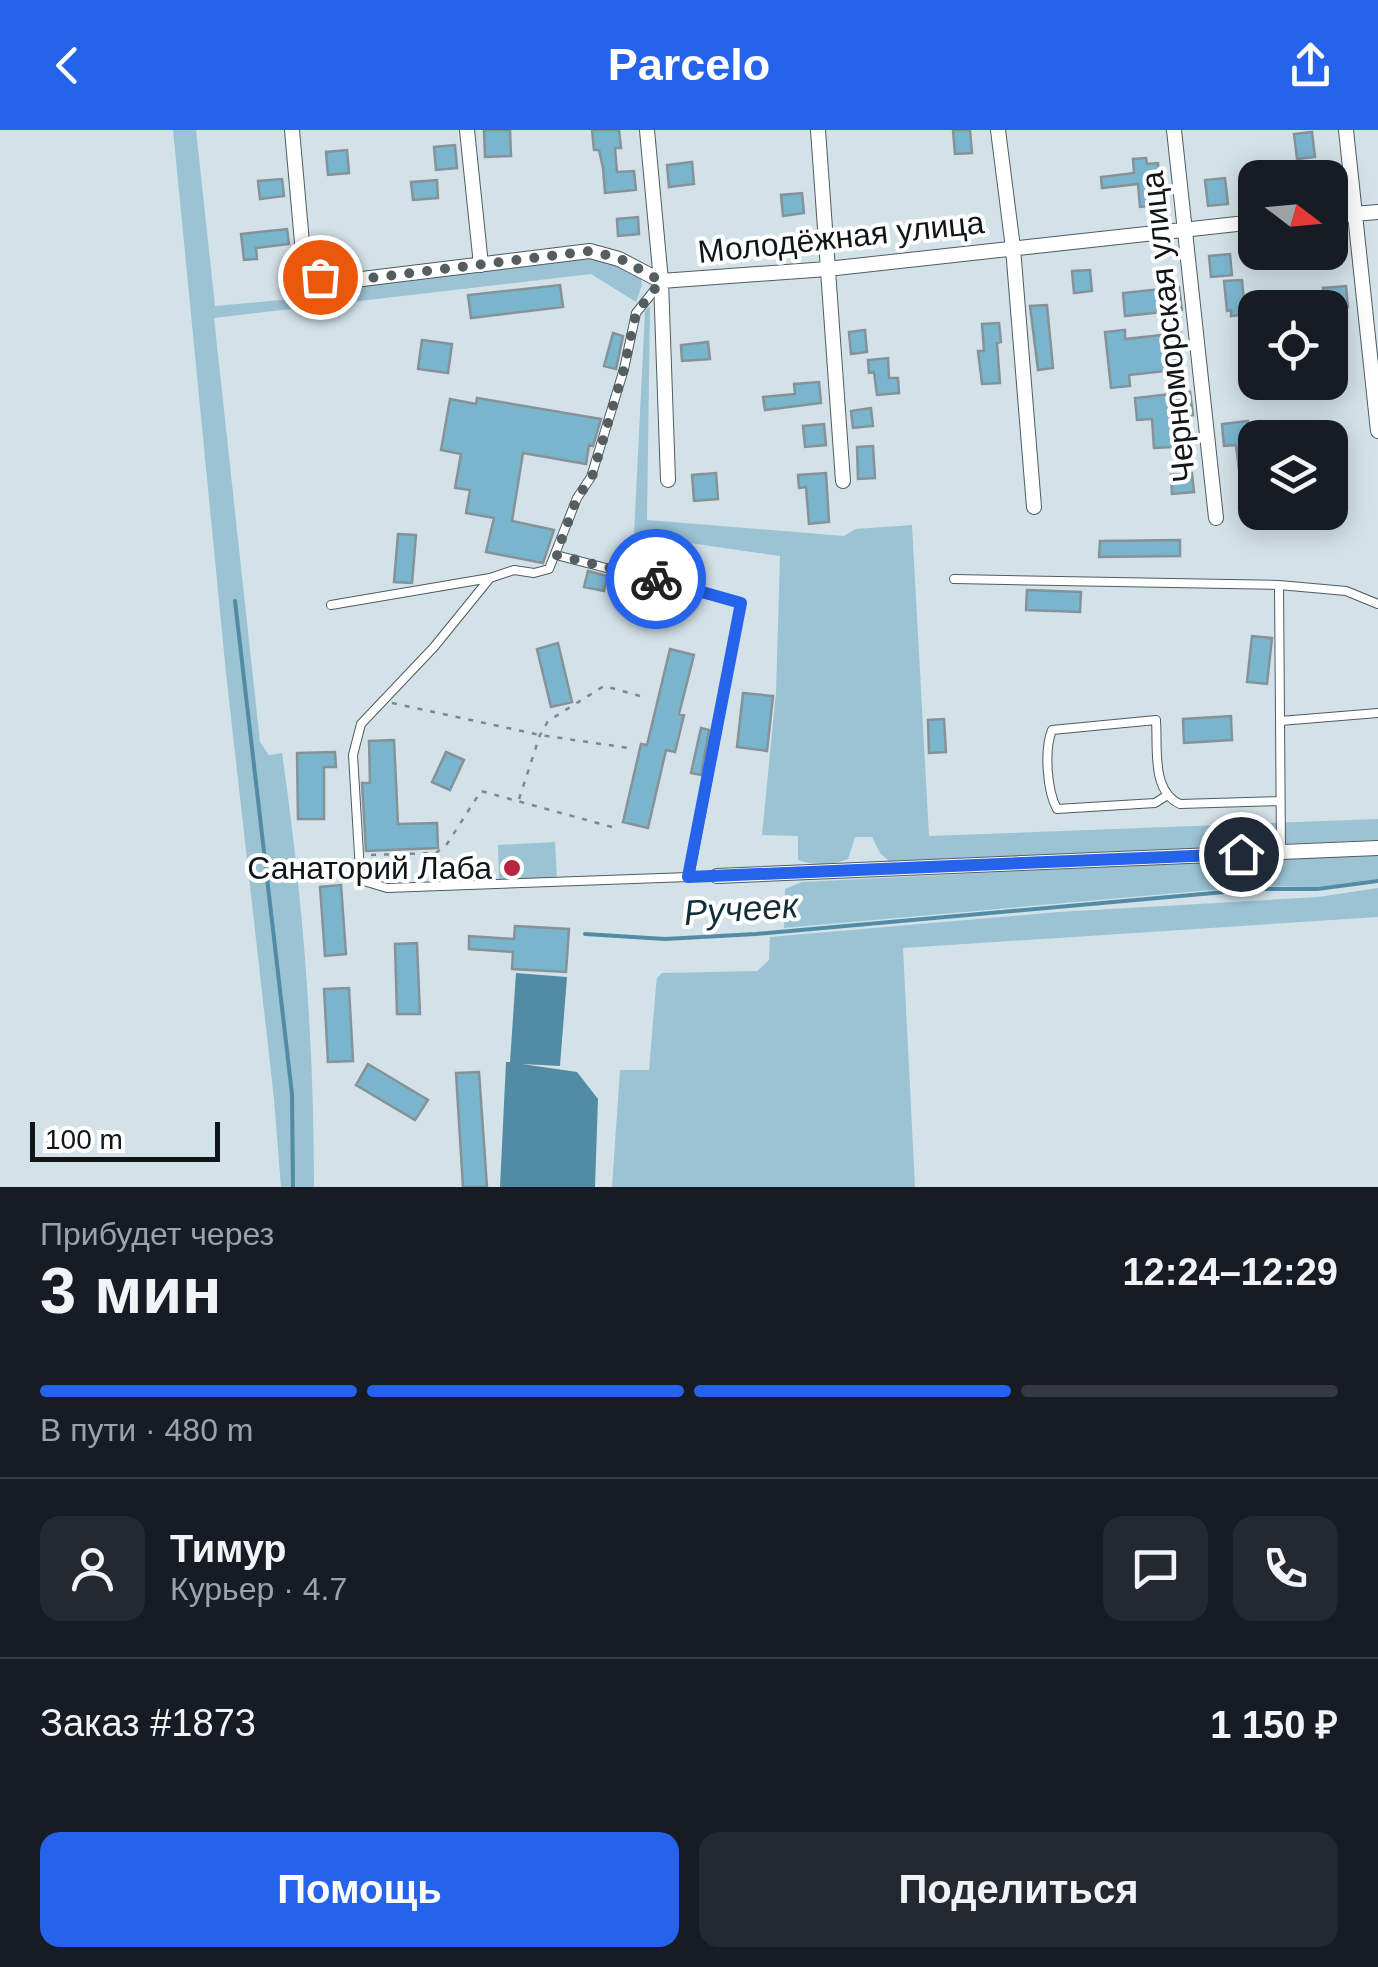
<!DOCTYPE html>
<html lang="ru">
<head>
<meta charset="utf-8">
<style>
	:root { --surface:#171b24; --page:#242831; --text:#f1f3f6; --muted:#9ea1a6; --line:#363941; --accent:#2563eb }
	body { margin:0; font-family:Arial,sans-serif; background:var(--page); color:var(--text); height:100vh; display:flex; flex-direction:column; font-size:38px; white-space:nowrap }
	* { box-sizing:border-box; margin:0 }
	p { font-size:32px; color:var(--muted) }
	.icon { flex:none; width:55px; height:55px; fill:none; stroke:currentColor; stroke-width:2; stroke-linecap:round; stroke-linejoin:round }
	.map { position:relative; height:1057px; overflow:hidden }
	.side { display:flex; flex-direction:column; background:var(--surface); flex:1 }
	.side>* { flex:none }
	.needle { width:65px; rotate:106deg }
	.buttons { position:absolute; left:1238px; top:30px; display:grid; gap:20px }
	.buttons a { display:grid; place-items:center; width:110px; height:110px; border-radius:20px; background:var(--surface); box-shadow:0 5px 25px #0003; font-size:50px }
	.scale { position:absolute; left:30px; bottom:25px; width:190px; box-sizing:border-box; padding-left:10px; border:5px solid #101517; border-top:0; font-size:28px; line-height:35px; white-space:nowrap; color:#101517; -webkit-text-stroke:8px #fff; paint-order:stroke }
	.pin { position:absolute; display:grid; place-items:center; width:85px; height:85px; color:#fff; margin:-42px; border:5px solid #fff; border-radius:50%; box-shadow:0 2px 10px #0007 }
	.courier { position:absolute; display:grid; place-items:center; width:100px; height:100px; margin:-50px; border:8px solid #2563eb; border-radius:50%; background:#fff; color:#222; box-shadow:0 2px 12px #0007 }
	.summary em { font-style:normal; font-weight:700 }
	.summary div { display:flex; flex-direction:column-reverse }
	.summary { display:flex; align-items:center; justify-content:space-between; height:170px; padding:0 40px }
	h1 { font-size:65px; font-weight:700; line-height:75px }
	.bar { display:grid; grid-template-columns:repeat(4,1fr); gap:15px 10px; align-content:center; height:120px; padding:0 40px }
	.bar i { height:12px; border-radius:8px; background:var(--line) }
	.bar .selected { background:var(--accent) }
	.bar p { grid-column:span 4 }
	.line { display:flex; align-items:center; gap:25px; padding:0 40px; border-top:2px solid var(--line) }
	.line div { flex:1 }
	.round { display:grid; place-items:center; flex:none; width:105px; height:105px; border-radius:20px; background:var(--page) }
	.primary-button { display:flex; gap:20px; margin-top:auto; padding:20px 40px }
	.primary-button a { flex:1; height:115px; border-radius:20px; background:var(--accent); color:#fff; font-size:40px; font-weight:700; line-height:115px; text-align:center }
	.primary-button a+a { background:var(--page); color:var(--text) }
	header { display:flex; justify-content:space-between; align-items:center; height:130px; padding:0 40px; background:var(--accent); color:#fff; font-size:45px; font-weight:700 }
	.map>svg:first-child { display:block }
	.green { fill:#9cc3d4 }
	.water { fill:#528ca4 }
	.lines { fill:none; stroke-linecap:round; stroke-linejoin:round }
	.stream { stroke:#528ca4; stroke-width:4 }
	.building { fill:#7ab5ce; stroke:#859399; stroke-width:2.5 }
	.lane-casing { stroke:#4f5c61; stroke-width:10 }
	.street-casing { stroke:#4f5c61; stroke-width:16 }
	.path { stroke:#7d888c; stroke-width:2.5; stroke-dasharray:5 8; stroke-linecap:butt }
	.lane { stroke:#fff; stroke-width:8 }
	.street { stroke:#fff; stroke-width:14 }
	.done { stroke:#545d60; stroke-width:10; stroke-dasharray:0 18 }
	.route { stroke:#2563eb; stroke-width:12 }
	.poi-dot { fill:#b82642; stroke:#fff; stroke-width:4 }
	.labels { text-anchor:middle; stroke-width:8; stroke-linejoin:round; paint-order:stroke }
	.street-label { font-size:32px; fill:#101517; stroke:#fff }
	.poi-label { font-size:32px; fill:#101517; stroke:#fff; text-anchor:end }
	.water-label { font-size:35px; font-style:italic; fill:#102d38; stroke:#fff }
</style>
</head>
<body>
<header><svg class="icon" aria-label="back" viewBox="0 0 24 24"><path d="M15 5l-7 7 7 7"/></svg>Parcelo<svg class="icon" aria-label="share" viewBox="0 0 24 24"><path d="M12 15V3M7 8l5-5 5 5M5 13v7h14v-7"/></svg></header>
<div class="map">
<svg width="1378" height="1057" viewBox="0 0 1378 1057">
	<rect width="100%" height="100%" fill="#d3e2e8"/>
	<path class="green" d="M173,0H196L215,176L303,168L301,136C316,152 327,156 348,156L590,127L640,143L642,155L636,172L591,144L214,188L260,612L269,625L282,623C303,769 314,910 314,1057H281L274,969L226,543Z
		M650,176L647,390L844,406L856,399L912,395L929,706L1378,689V710L889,731L880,723L872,707H855L848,729C833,735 813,736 798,730V706L762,705L776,562L780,426L634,405L645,181Z
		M555,712L557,749L499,751L498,715Z
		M1378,723V749L1316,757L1256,756L784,798L785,759L802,752Z
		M1378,758V787L903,818L915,1057H612L620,940H649L656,856L657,848L662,843L757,841L769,830L770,807L1058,782L1318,767Z"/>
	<path class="water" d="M516,843L567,847L560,936L522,934L577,942L598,969L595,1057H500L506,932H510Z"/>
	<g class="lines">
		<path class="stream" d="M235,471L292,964L293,1057
			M585,804L665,809L756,804L1258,759H1317L1378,751"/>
	</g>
	<path class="building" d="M484,0H510L511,26L485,27Z
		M592,0H619L621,18H615L617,42L634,41L636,60L605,63L603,38L599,20H594Z
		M953,0H970L972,23L955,24Z
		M1312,2L1315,27L1297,29L1294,4Z
		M455,15L457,38L436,40L434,17Z
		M347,20L349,43L328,45L326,22Z
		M1146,28L1147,34L1158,33L1160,75L1140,77L1138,54L1102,58L1101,47L1134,43L1133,29Z
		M692,32L694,54L669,57L667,35Z
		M1225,48L1228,74L1208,76L1205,50Z
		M282,49L284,66L260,69L258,51Z
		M437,50L438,68L413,70L411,52Z
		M802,63L804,83L783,86L781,65Z
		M638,87L639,104L618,106L617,89Z
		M287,99L289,114L256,118L257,129L244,130L241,104Z
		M1341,100L1344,126L1337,127L1338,135L1322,137L1320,122H1330V102Z
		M1230,124L1232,145L1211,147L1209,126Z
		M1090,140L1092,161L1074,163L1072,141Z
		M1242,150L1244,172L1249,171L1250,184L1231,186V180L1227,181L1224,151Z
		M560,155L563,177L471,188L468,165Z
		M1346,156L1348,177L1325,178L1323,158Z
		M1179,157L1182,180L1125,186L1123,163Z
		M1047,175L1053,238L1038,240L1030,176Z
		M999,193L1001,212L997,213L1000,253L982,254L978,221H984L982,194Z
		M865,200L867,222L851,224L849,202Z
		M1125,200V209L1181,203L1184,239L1129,245L1130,256L1111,258L1105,202Z
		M613,203L623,206L616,239L604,236Z
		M422,210L452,214L448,243L418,239Z
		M708,212L710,229L682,231L681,215Z
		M888,228L889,248H898L899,263L877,265L874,242L869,243L868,230Z
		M819,252L821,273L765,280L763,267L795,264L794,254Z
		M1190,262L1193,285L1171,287L1173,317L1154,318L1152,289L1137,290L1135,268Z
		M477,268L601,289L593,316L589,315L586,334L523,323L512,391L554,400L543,433L486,422L494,388L466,383L470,360L455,358L461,324L441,320L450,269L476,274Z
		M871,278L873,296L853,298L851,281Z
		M1248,291L1251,326L1255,325V347L1240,348L1236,315L1224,316L1222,294Z
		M824,294L826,315L805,317L803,296Z
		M873,316L875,348L858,349L857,317Z
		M716,343L718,369L694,371L692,345Z
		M826,343L829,392L809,394L806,357L799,358L798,345Z
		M1192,343L1194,362L1172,364L1171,345Z
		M398,404L416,405L412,453L394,452Z
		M1180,410V426L1099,427L1100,411Z
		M588,441L607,446L604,461L584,457Z
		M1027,460L1081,462L1080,482L1026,480Z
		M1252,506L1272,508L1267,554L1247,552Z
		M558,513L572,572L551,577L537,519Z
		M670,519L694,525L679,584L684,585L675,622L666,620L648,698L623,692L641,614L647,615Z
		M743,563L773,566L767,621L737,617Z
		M1231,586L1232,610L1184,613L1183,589Z
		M944,589L946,622L929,623L928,590Z
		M701,598L709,600L701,645L691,643Z
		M394,610L398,694L437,693L438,718L366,721L362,653H370L369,611Z
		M335,622L336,637H324V689H298L297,623Z
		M446,622L464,630L450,660L432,652Z
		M341,755L346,824L325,826L320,757Z
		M515,796L569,799L566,842L512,839L513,822L469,819V806L514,809Z
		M417,813L420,884H397L395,814Z
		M349,858L353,931L328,932L324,859Z
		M368,934L428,970L415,990L356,955Z
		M479,942L487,1057H463L456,943Z"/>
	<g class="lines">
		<g class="lane-casing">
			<path id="lane" d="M661,152L636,183L624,239L591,347L577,368L549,439L534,443L514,440L490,448L434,517L361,594L353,625L360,741L367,752L387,758L717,746
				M556,425L741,473L689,747
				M954,449L1279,455L1346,461L1378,474
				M1279,455L1281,721
				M331,475L490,448
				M1280,591L1378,583
				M1166,666L1155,673L1057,679C1047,661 1044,620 1052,600L1156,590C1158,618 1151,661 1180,674L1280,671"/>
		</g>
		<g class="street-casing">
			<path id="street" d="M292,0L303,124L321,147L346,151L590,121L619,129L661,151L827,139L1255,92
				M467,0L481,135
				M647,0L661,151L668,350
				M818,0L843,351
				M998,0L1013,118L1034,377
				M1174,0L1216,388
				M1346,0L1378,301
				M1330,86L1378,82
				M717,746L1378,718"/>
		</g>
		<path class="path" d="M392,573L540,605L629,618
			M519,669L540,605L548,591L604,556L640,566
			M371,725L436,723L447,714L481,661L612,697"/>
		<use href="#lane" class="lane"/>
		<use href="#street" class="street"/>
	</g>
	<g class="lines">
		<path class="done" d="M320,147L346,151L590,121L619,128L661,151L636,183L624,239L592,347L577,368L556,425L656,449"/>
		<path class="route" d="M656,449L741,473L688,747L1241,724"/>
	</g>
	<circle class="poi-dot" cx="512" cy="738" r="10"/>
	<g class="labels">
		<g class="street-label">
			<text transform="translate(841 107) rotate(-6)" y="11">Молодёжная улица</text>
			<text transform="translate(1168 197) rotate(-96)" y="11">Черноморская улица</text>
		</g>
		<g class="poi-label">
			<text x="492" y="749">Санаторий Лаба</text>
		</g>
		<g class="water-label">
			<text transform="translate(741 779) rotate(-4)" y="12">Ручеек</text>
		</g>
	</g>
</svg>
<div class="buttons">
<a><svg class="needle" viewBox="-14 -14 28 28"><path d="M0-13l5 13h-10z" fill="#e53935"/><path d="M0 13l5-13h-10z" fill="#9ea1a6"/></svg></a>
<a><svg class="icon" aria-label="locate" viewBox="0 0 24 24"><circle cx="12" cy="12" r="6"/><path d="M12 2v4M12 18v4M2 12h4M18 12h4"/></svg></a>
<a><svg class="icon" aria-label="layers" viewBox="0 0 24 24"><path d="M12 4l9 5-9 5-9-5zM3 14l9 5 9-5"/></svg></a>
</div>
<div class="scale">100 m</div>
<div class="pin" style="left:320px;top:147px;background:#ea580c"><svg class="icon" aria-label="bag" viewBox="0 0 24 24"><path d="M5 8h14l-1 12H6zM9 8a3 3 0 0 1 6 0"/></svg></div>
<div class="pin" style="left:1241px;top:724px;background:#1f2937"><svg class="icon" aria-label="home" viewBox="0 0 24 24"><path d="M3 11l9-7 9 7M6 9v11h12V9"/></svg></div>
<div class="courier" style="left:656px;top:449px"><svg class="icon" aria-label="bike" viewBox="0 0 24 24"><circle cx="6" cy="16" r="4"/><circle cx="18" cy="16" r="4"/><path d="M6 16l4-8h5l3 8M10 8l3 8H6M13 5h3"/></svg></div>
</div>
<section class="side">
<div class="summary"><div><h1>3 мин</h1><p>Прибудет через</p></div><em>12:24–12:29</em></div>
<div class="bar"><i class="selected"></i><i class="selected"></i><i class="selected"></i><i></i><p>В пути · 480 m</p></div>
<div class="line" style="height:180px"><a class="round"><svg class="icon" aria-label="person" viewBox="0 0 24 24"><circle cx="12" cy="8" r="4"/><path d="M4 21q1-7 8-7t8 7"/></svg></a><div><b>Тимур</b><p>Курьер · 4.7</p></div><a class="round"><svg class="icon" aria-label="chat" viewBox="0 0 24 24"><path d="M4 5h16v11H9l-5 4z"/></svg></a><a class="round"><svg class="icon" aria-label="phone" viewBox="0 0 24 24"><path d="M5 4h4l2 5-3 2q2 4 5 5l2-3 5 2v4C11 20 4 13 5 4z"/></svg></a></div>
<div class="line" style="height:130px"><div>Заказ #1873</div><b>1 150 ₽</b></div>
<div class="primary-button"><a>Помощь</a><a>Поделиться</a></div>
</section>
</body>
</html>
